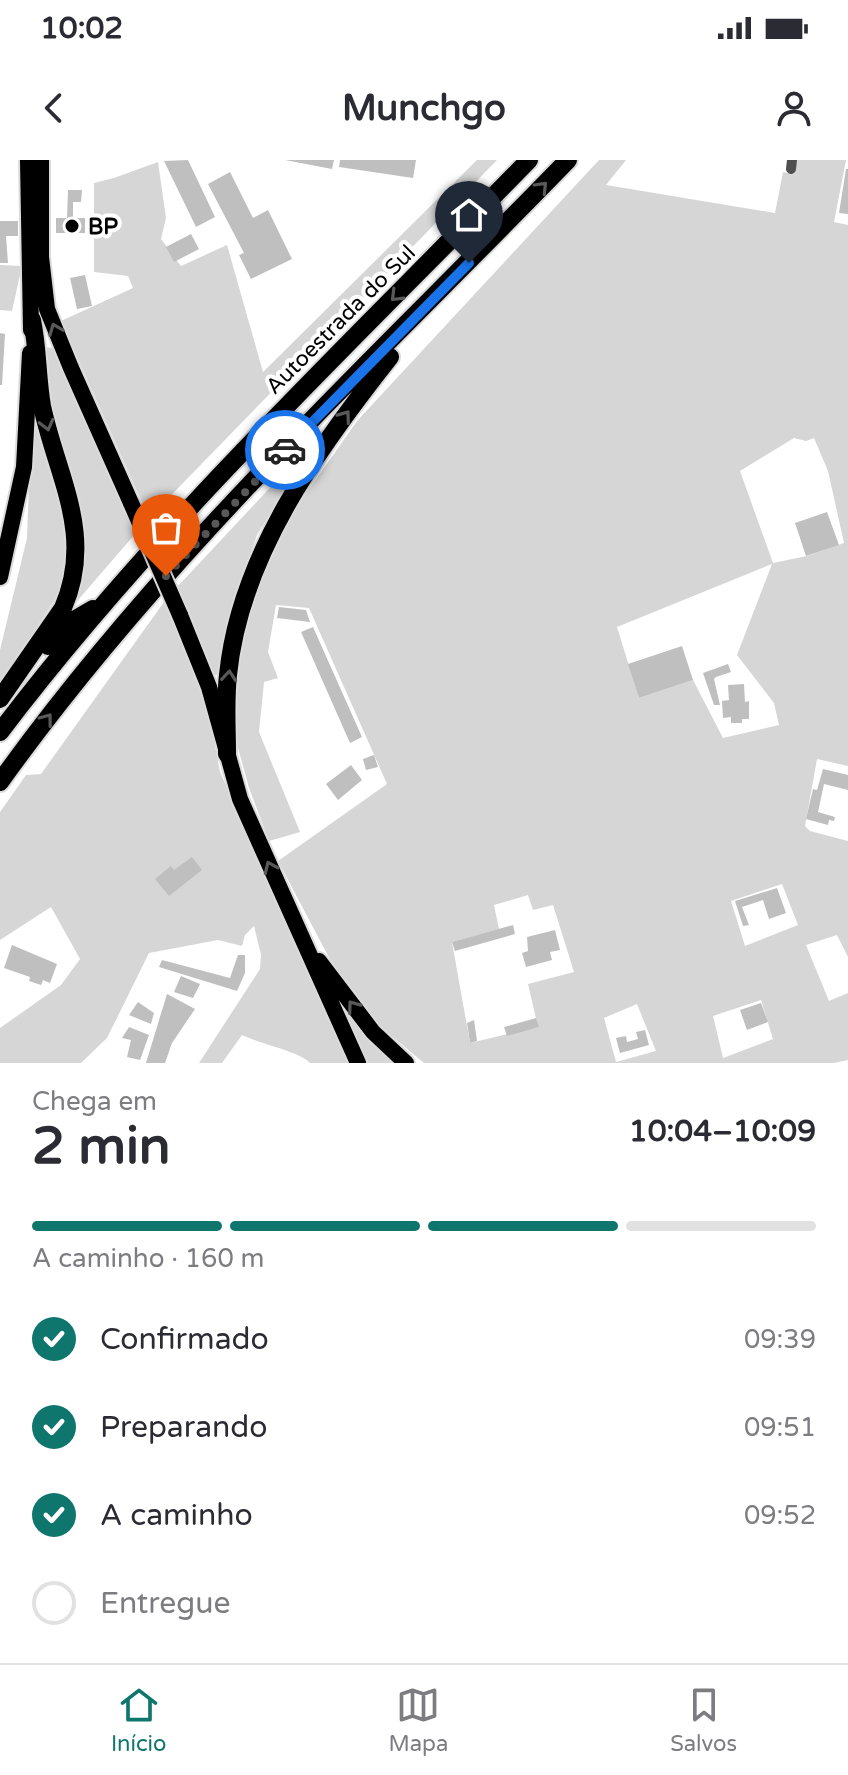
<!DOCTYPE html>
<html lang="pt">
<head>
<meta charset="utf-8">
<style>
	:root { --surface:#fff; --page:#f2f2f3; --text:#2b2b33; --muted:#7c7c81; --line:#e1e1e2; --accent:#0f766e }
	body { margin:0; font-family:"Varela Round",sans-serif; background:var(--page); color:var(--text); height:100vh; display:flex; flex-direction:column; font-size:30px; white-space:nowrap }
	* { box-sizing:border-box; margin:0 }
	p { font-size:26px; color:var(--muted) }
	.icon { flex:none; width:44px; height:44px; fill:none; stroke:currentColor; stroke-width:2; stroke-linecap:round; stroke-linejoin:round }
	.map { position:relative; height:903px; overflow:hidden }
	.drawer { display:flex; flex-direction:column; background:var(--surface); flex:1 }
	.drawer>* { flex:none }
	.pin { position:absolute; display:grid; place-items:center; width:68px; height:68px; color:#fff; margin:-82px -34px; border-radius:50% 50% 50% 0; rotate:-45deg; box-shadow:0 0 8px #0007 }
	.pin .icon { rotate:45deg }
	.courier { position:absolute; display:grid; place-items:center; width:80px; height:80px; margin:-40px; border:6px solid #1a73e8; border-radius:50%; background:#fff; color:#222; box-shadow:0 2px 10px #0007 }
	.headline em { font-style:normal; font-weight:800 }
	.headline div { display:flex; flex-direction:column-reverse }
	.headline { display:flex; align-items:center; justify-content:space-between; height:136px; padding:0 32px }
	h1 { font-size:52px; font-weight:800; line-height:60px }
	.bar { display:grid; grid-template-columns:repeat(4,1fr); gap:12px 8px; align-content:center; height:96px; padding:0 32px }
	.bar i { height:10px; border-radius:6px; background:var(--line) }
	.bar .selected { background:var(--accent) }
	.bar p { grid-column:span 4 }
	ol { padding:0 32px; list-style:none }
	li { display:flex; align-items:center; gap:24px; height:88px }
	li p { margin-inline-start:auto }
	li .icon { padding:8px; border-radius:50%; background:var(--accent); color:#fff; stroke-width:4 }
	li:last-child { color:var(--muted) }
	li i { width:44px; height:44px; border:4px solid var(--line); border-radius:50% }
	.status { display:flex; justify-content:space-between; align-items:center; height:56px; padding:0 40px; background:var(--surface); direction:ltr }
	.status svg { height:22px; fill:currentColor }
	header { display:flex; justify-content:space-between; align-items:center; height:104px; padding:0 32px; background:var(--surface); font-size:36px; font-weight:800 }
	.tab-bar { display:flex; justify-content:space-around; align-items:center; height:112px; border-top:2px solid var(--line); background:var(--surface); font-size:22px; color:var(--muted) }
	.tab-bar a { display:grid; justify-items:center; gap:4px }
	.tab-bar .selected { color:var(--accent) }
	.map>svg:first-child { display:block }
	.green { fill:#d6d6d6; fill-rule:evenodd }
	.building { fill:#bfbfbf }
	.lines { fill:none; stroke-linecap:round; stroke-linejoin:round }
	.primary-casing { stroke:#dbdbdb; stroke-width:20 }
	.motorway-casing { stroke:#dbdbdb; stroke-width:22 }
	.minor { stroke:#4f4f4f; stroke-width:10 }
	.primary { stroke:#000; stroke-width:16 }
	.motorway { stroke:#000; stroke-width:18 }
	.primary-bridge-casing { stroke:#dbdbdb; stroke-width:20; stroke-linecap:butt }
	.primary-bridge { stroke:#000; stroke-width:16 }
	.oneway { stroke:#595959 }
	.done { stroke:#595959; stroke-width:8; stroke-dasharray:0 14.4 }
	.route { stroke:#1a73e8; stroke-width:10 }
	.poi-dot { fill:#000; stroke:#fff; stroke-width:3 }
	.labels { text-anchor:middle; stroke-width:8; stroke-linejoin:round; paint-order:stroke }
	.poi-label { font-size:22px; font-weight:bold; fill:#000; stroke:#fff; text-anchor:start }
	.street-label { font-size:22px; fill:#000; stroke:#fff }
</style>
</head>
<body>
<div class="status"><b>10:02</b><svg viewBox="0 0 49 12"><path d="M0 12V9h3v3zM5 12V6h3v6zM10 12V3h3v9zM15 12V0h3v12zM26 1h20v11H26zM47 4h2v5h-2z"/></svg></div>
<header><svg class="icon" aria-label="back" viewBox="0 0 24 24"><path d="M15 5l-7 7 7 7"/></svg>Munchgo<svg class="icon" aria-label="person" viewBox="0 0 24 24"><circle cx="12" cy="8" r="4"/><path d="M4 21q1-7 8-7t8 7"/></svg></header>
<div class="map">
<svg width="848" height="903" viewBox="0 0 848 903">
	<rect width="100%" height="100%" fill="#fff"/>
	<path class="green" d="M477,0H497L149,358L61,161L133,128L128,116L94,112V23L114,18L158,2L166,58L161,79L181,106L227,85L263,212Z
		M599,0H626L606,25L775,53L783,12L794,14L797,0H846L834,62L848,65V606L817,599L805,666L810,671L848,681V797L837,775L806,785L829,841L848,833V900L834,903H424L377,864L334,807L278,701L387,624L309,448L276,445L268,492L278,518L264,522L259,572L300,672L269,681L249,628L235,577L236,508L258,423L295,349L357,261ZM794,278L806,281L814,278L828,311L844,383L807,396L773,403L740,311ZM772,404L737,495L774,543L779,565L723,578L693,520L639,538L617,467ZM782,724L798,765L745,786L731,741ZM528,735L533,750L553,745L574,812L528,824L538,867L470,883L452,782L499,769L494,745ZM761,840L773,879L723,898L713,856ZM637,844L656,891L616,902L604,858Z
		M0,105L22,106L12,151L0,150Z
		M42,187L55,188L135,374L72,447L82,409L45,241Z
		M32,242L69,369L66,409L56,438L0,523V490L27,378Z
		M295,301L299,307L257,375L232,449L218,514L213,516L178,426Z
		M164,442L206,538L220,612L348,903H310C299,891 260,884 242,875L222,903H199L260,809L261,795L254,766L245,775L242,786L218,780L149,793L107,878L81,903H0V868L61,825L80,799L51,747L0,780V652L26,615L41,614Z
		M344,846L369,880L396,903H367L343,851Z"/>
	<path class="building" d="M188,0L215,57L196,67L164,1Z
		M285,0H334L332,9Z
		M340,0H416L413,18L339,7Z
		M846,9H848V54L839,53Z
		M230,12L253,58L268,50L292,99L251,119L239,95L244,93L208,24Z
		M68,30H82L81,42H73V58H85V73H56V58H67Z
		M0,61H18V76H6L8,103H0Z
		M191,74L199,89L174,102L166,87Z
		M85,115L92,146L77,149L70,118Z
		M0,173L5,174L2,225H0Z
		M827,352L839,385L806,396L795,363Z
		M279,447L306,450L310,462L277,458Z
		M313,467L362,577L350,583L301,472Z
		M682,486L693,520L639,538L628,504Z
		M728,504L731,512L716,517L714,519L720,545H714L703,513Z
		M744,524L745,542L749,541V559H742V563H731V557L723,558L722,541L729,540L728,525Z
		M374,595L378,607L366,610L363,599Z
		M351,605L362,620L338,640L326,624Z
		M823,609L848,615V630L824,624L818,652L835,657L834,661L829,660L828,665L806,659L813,629L817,630Z
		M192,697L202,710L169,736L155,719L171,706L174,710Z
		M777,728L786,753L769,759L763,740L742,747L749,765L743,766L735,741Z
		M513,765L515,774L455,791L452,782Z
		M555,770L560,790L550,792L552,800L526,807L522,793L528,791L527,777Z
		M12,785L57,804L50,823L43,820L41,825L29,821L30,817L4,808Z
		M238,795H245V813L237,831L159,807L162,800L230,818Z
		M181,816L200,824L193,838L174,832Z
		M167,834L195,849L172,883L165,903H146Z
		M138,842L154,853L151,864L129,855Z
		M761,843L768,862L747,870L740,850Z
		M536,858L539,867L507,876L504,867Z
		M474,860L477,881L470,883L467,863Z
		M129,867L149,875L140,900L127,897L131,880L122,878Z
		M645,870L649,885L620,893L616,878L626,876L627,882L638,879L636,872Z"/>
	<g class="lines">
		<g class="primary-casing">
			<path id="primary" d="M28,0L31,170
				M41,0V97L47,149L71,208L131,343
				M0,417L24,307L30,193
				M180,455L209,527L240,639L358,903
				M319,801L373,872L406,903"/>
		</g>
		<g class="motorway-casing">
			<path id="motorway" d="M48,486L74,460L93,449
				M0,539L63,448C95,374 57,317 42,246C37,217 38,189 32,160
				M0,572C157,365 348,186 529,0
				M227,594C227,568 225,541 228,515C240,395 318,288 390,197
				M0,622C164,393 373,201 568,0"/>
		</g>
		<path class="minor" d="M791,9L792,0"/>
		<use href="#primary" class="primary"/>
		<use href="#motorway" class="motorway"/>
		<g class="primary-bridge-casing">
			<path id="primary-bridge" d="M131,343L180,455"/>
		</g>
		<use href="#primary-bridge" class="primary-bridge"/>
	</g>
	<defs><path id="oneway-chevron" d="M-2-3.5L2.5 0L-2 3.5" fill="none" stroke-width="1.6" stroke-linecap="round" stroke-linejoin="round" transform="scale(2)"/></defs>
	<g class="oneway">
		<use href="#oneway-chevron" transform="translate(542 27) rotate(-46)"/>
		<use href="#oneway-chevron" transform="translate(396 136) rotate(135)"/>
		<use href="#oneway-chevron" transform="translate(55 169) rotate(-111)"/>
		<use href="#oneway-chevron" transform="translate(345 256) rotate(-54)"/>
		<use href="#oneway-chevron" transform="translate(47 265) rotate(76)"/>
		<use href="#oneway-chevron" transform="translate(229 516) rotate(-85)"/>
		<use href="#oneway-chevron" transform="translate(47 559) rotate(-53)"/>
		<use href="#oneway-chevron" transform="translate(270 707) rotate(-114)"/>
		<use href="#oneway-chevron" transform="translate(353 846) rotate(-126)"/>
	</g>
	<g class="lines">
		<path class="done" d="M166,416L285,290"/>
		<path class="route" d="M285,290L469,103"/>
	</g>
	<circle class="poi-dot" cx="72" cy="66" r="8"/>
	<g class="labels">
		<g class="poi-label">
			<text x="88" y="74">BP</text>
		</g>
		<g class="street-label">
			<text transform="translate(340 159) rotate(-45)" y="8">Autoestrada do Sul</text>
		</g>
	</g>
</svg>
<div class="pin" style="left:166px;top:416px;background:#ea580c"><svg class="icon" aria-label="bag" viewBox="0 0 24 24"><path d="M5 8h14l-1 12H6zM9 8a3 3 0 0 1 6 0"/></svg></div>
<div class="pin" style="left:469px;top:103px;background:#1f2937"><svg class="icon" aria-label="home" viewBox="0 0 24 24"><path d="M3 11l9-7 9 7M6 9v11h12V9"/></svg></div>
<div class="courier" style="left:285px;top:290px"><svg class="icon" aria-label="car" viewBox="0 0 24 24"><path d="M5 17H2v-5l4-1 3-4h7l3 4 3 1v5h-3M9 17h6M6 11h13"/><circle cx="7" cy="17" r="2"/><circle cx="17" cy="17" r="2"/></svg></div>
</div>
<section class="drawer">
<div class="headline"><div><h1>2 min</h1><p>Chega em</p></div><em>10:04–10:09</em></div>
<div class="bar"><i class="selected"></i><i class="selected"></i><i class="selected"></i><i></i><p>A caminho · 160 m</p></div>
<ol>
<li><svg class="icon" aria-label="check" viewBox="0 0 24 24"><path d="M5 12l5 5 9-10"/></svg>Confirmado<p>09:39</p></li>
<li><svg class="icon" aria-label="check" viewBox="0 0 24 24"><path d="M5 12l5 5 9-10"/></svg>Preparando<p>09:51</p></li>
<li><svg class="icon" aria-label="check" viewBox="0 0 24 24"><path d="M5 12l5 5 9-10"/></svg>A caminho<p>09:52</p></li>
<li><i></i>Entregue</li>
</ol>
</section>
<nav class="tab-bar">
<a class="selected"><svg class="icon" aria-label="home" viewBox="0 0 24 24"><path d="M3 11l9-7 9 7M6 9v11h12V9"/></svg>Início</a>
<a><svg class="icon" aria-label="map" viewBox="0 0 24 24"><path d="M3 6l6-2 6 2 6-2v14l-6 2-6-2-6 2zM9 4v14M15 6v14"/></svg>Mapa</a>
<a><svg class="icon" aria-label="saved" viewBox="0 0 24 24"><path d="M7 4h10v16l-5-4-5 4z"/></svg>Salvos</a>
</nav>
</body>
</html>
